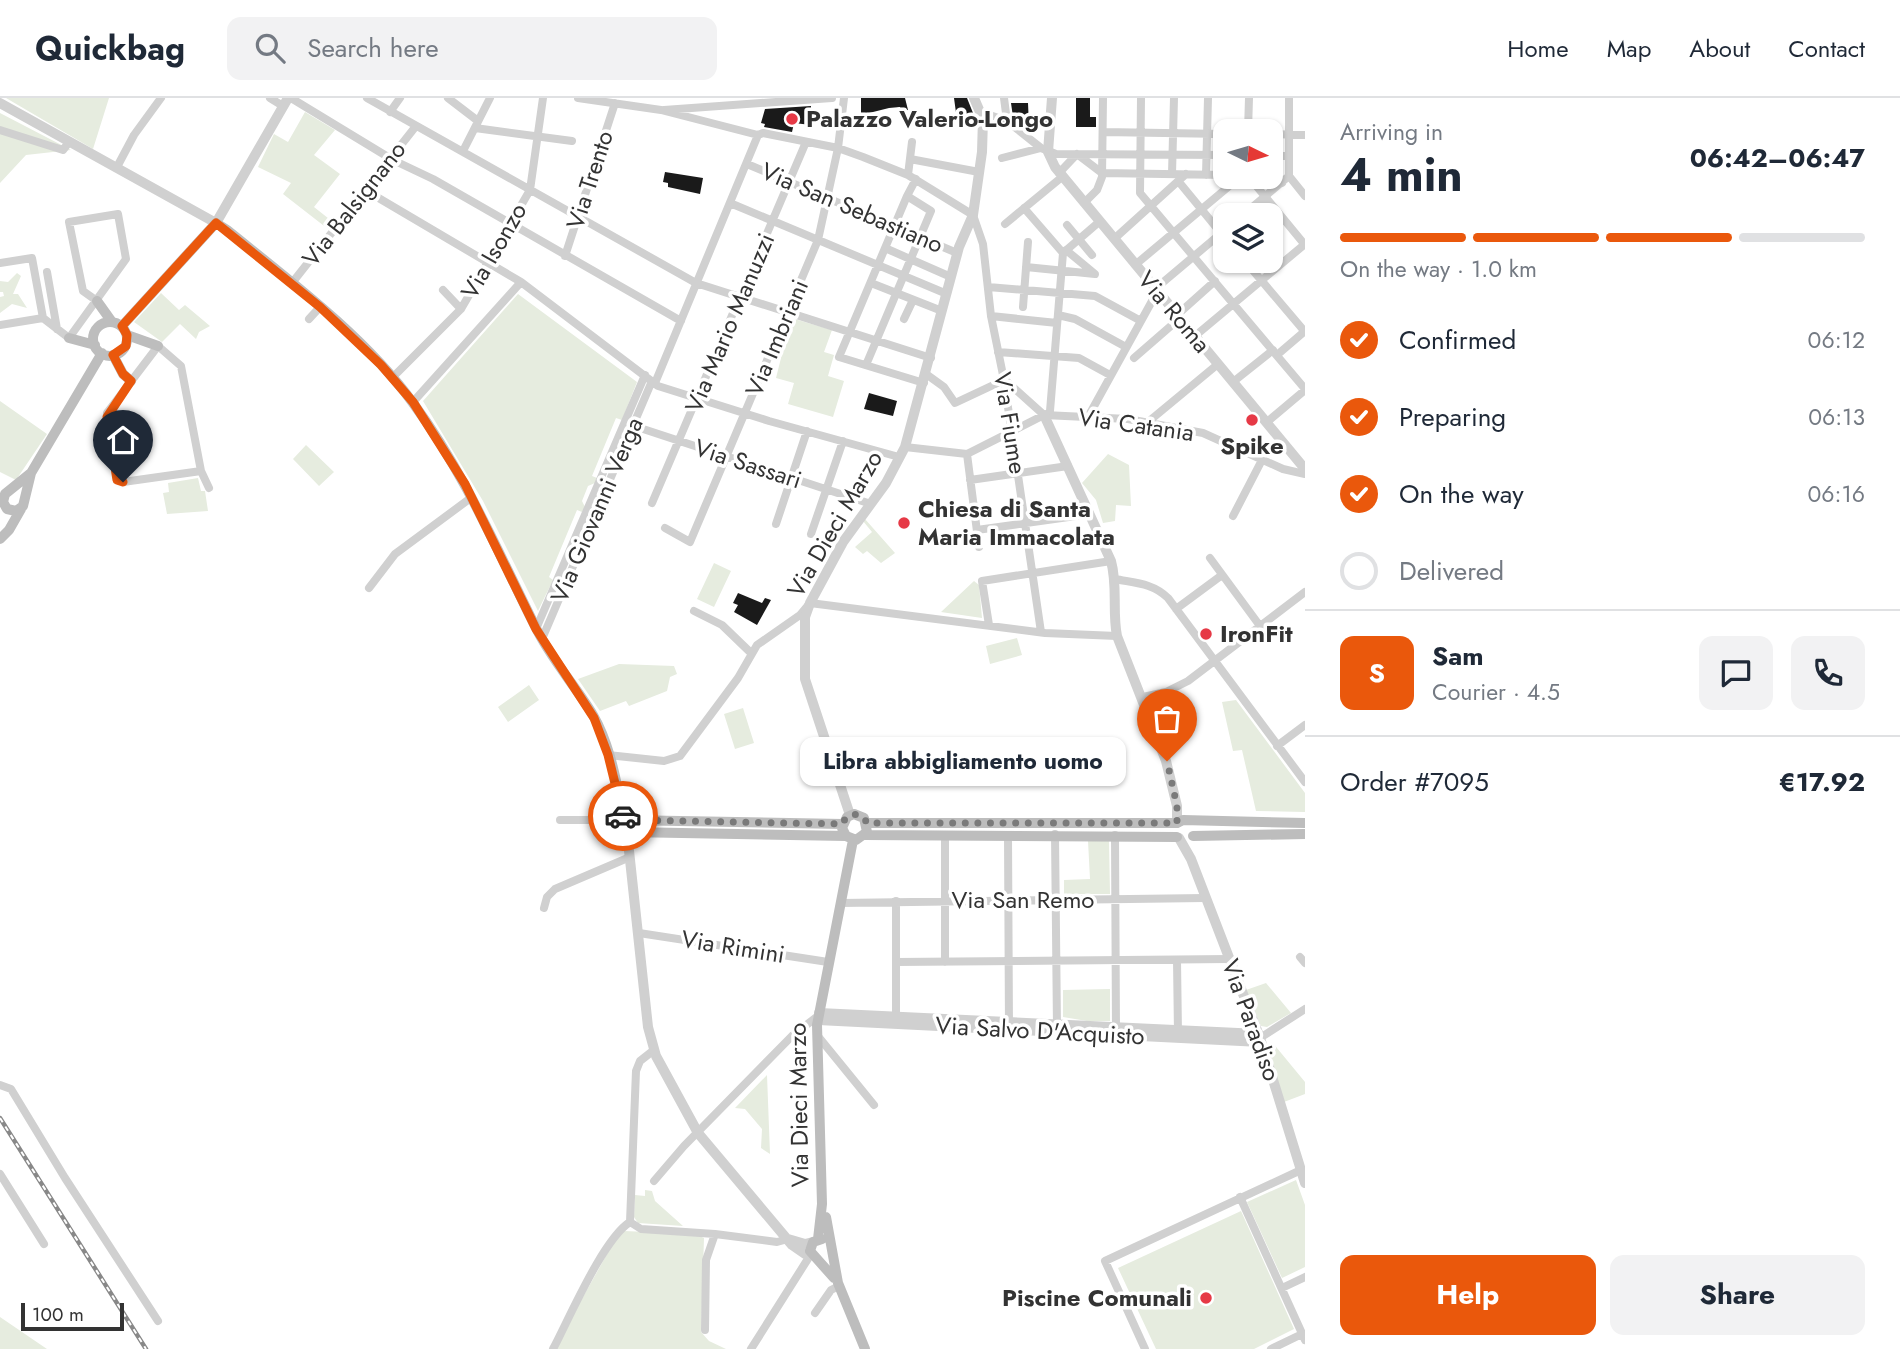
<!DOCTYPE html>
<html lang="en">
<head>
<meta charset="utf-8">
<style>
	:root { --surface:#fff; --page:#f2f2f3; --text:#1f2937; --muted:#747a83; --line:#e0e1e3; --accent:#ea580c }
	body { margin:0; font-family:Jost,sans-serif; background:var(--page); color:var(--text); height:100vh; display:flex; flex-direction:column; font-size:26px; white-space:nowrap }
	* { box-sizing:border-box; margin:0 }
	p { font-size:23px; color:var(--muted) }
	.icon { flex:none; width:38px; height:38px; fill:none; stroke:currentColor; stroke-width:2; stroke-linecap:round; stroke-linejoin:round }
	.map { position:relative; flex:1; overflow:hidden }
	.side { display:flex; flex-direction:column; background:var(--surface); width:595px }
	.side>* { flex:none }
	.needle { width:46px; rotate:95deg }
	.tools { position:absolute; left:1213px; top:21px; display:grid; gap:14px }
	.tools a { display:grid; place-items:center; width:70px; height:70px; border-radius:14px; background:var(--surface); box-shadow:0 2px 5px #0004; font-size:35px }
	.scale { position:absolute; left:21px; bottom:18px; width:103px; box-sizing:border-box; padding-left:7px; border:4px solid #333; border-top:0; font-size:19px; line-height:24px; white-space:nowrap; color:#333; -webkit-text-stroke:5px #fff; paint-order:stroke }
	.pin { position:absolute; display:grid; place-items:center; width:60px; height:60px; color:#fff; margin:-72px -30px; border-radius:50% 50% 50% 0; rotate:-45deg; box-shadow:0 0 7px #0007 }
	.pin .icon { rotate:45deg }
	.courier { position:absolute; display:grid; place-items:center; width:70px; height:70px; margin:-35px; border:5px solid #ea580c; border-radius:50%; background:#fff; color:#222; box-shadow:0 2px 9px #0007 }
	.bubble { position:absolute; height:49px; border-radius:14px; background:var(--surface); box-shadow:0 2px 5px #0004; font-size:23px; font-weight:700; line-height:49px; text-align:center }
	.summary em { font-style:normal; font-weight:700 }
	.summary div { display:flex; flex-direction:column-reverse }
	.summary { display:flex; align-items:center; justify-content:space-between; height:119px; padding:0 35px }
	h1 { font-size:46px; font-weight:700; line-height:52px }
	.bar { display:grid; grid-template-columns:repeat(4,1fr); gap:10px 7px; align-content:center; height:84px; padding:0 35px }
	.bar i { height:9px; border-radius:5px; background:var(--line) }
	.bar .on { background:var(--accent) }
	.bar p { grid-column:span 4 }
	.line { display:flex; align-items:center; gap:18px; padding:0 35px; border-top:2px solid var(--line) }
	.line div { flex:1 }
	.round { display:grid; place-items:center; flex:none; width:74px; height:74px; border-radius:14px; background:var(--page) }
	ol { padding:0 35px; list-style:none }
	li { display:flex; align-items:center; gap:21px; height:77px }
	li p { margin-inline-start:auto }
	li .icon { padding:7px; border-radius:50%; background:var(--accent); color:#fff; stroke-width:4 }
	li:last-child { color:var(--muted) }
	li i { width:38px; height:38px; border:4px solid var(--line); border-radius:50% }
	.primary-button { display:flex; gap:14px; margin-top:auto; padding:14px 35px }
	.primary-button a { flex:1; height:80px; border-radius:14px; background:var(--accent); color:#fff; font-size:28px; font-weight:700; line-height:80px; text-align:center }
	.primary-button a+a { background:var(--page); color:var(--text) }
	header { display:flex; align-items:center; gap:42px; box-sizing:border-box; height:98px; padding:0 35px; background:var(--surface); border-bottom:2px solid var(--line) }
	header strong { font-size:33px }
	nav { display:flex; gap:38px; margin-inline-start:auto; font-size:24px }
	.search { width:490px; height:63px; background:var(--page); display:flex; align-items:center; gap:18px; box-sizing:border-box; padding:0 24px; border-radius:14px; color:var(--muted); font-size:26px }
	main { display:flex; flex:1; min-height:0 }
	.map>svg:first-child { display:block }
	.green { fill:#e6ecdf }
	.building { fill:#1a1a1a }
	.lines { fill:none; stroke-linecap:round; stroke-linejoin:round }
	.minor { stroke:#d0d0d0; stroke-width:8 }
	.tertiary { stroke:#d0d0d0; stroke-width:10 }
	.secondary { stroke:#bdbdbd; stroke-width:10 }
	.rail-casing { stroke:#888; stroke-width:4.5 }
	.rail { stroke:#fff; stroke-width:2; stroke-dasharray:5; stroke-linecap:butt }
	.done { stroke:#7a7a7a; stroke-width:7; stroke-dasharray:0 12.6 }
	.route { stroke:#ea580c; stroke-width:9 }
	.poi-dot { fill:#e63946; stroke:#fff; stroke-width:2.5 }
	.labels { text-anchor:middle; stroke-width:7; stroke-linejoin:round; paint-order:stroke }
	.poi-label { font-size:24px; font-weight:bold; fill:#333; stroke:#fff; text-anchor:start }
	.street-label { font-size:24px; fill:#333; stroke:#fff }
</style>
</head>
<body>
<header>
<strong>Quickbag</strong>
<div class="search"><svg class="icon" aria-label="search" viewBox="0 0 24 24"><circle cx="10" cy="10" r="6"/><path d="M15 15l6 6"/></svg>Search here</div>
<nav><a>Home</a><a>Map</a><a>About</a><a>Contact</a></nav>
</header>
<main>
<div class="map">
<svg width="1305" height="1251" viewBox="0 0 1305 1251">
	<rect width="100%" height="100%" fill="#fff"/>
	<path class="green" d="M6,0H109L93,51Z
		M305,14L335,32L314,57L340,76L314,109L333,124L328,131L283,96L291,85L258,69L274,36L288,44Z
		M0,15L71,52L26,57L0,85Z
		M17,175L21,178L13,196H18L27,210L12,206L0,215V199L4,198L3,194H0V183L8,184Z
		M161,195L179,212L185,207L210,228L199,234L196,241L180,226L162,244L134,224Z
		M518,196L637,284L622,322L616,320L592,378L597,380L595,385L588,388L582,403L585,409L582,414L577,412L549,479L553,482L538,513L483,403L423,303Z
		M791,220L832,232L824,254L834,257L828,278L844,283L833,319L788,306L794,285L776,280Z
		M0,303L47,336L16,382L0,374Z
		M306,347L334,374L319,388L293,361Z
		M1108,356L1129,367L1131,408L1116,407L1115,423L1103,425L1096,402L1082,385Z
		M198,380L201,393H205L208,413L167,416L163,395L169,394L168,385Z
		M865,421L895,455L881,465L867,453L863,456L855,449L872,434L863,423Z
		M714,465L731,473L714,509L697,501Z
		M974,483L979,487L982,520L941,514Z
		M1017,540L1022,557L990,566L986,548Z
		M619,566L674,568L677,576L670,579L667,593L629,608L626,603L600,613L578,581Z
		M529,587L539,602L508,624L498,609Z
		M1236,602L1305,695V714L1256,713L1242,652L1233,653L1222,604Z
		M743,610L754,645L735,651L724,616Z
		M1088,743H1109L1110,796H1064V782L1090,781Z
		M1266,885L1291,915L1267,929L1261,928L1246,892Z
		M1110,891V923H1087L1063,919V892Z
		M1272,944L1305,984V996L1284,1004L1267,948Z
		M767,977L770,1056L761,1050L762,1031L745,1011L735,1010Z
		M1296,1082L1305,1107V1169L1282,1180L1247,1104Z
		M645,1092L652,1093L655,1103L683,1128L638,1125L634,1119L635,1097L645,1098Z
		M1241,1113L1294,1231L1254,1251H1156L1118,1170Z
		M624,1133L694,1136L704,1140L701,1234L709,1243L726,1251H554L616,1140Z
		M0,1219L47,1251H0Z"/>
	<path class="building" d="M861,0H905L908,12L901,13L900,9L889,10L861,17Z
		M954,0H967L975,20L957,22Z
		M1076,0H1090V19H1096V29H1076Z
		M1011,5H1028L1029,28L1013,19Z
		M811,8V27L794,25L792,34L764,29L765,26L761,25L765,11Z
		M665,74L703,80L700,96L668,89V85L663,84Z
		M869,295L897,303L893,318L864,311Z
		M738,495L762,505L765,500L771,502L757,527L734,514L738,507L733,505Z"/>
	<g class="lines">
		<path class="minor" d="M270,0L283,8
			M291,0L393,62L433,81L681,223
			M367,0L696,185L931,260
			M448,0L478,23
			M578,0L661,12L758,37L763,35L838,50L863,59L908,77L973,117L983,146L991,218L1004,282L1041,534
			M1004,0L1007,23
			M1141,0L1140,95L1305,291
			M664,12L832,0
			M390,14L400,0
			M981,14L1007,23L1041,50L1056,56L1225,57
			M475,30L572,43
			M0,32L63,52L69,44
			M1248,33L1249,0
			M1103,34L1225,36
			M1270,36L1305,37
			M463,53L490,0
			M1270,58H1289
			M1002,60L1041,50
			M910,61L979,74
			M747,66L957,155
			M117,69L134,37L161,0
			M1059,75L1077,56L1102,75
			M1102,75L1225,77
			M1172,76L1174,0
			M908,77L912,44
			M1206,77L1208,0
			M1289,78V0
			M1289,78L1305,98
			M1249,79L1305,147
			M1249,79H1277L1282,85
			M916,81L907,98L839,259L924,285
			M1179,84L1225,140
			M365,92L521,184L658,288L769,323L899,359
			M730,105L947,196
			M1084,105L1097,92L1102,79L1103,0
			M1024,110L1063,155
			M1243,117L1289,78
			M1005,126L1062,79
			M1067,127L1092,157
			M1114,141L1186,76
			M885,150L951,179
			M565,158L615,5
			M1245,163L1305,234
			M0,165L32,160L43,220L69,240L126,161L118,116L69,124L83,193L97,203
			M1135,167L1240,79
			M1026,169L1095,176L1066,152
			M47,174L57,231
			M292,185L416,28
			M871,185L942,213
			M988,189L1095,198L1141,223
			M1155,191L1225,132
			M443,192L461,211
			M1023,209L1028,144
			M1058,217L1075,221L1126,249
			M1177,217L1215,183
			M991,218L1057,225
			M309,221L320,209
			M904,221L913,202
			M0,227L43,220
			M1195,238L1305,146
			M998,254L1079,260L1110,277
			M1277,257L1305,233
			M1134,260L1180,220
			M866,267L931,113L907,98
			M926,276L944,289L955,305L1004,282
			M393,279L461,211L530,92L543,0
			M1005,282L1044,317
			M1233,284L1273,252
			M655,285L758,37
			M413,304L521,184
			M1047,317L1050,313L1063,155L1099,124
			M1088,319L1157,194
			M1148,324L1218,266
			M1267,324L1305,292
			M631,327L871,406
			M905,349L967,356L1044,317L1128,321L1203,335L1283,371L1305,376
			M967,356L979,449
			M201,373L123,384L117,382L107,315L158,248L181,268L201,373L209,390
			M970,382L1068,368
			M652,405L806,44
			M1233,418L1263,360
			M776,426L807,333
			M665,430L690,444L818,142L838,50L844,0
			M977,432L1090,416
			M811,436L843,343
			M1210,460L1260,528
			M1115,481C1135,485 1153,485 1168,500L1305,684
			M369,490L395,456L472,399
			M1176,511L1222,477
			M694,513L722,527L751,555
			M989,527L982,483L1111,463
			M536,531L645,277
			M542,541L652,283
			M1143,599L1166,594L1188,583L1305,494
			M1277,648L1305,627
			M608,657L664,663L680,658L738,580L757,547L800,517L810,505L1045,535L1117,538
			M560,722H624
			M1055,736L1057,930
			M945,737V864
			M1008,737L1009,930
			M1115,737L1116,933
			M896,803V923
			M841,805L1205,800
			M544,810L547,799L555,791L630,759
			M639,835L828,864
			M1300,859L1305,865
			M1177,862L1178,936
			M896,864L1229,861
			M817,937L874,1007
			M1260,940L1305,911
			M0,987L11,991L65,1080L158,1223
			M0,1076L44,1146
			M654,1083L684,1048L792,938L818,918
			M1240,1099L1305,1242
			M630,1124L636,973L640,963L654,952
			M630,1124L641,1131L715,1136L777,1144L788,1141
			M1282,1190L1305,1179
			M815,1215L831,1192L839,1188
			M705,1232L706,1162L715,1136
			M553,1251C569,1221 603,1141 630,1124
			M751,1251L811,1156
			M1145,1251L1105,1163L1301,1072
			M1271,1251L1302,1236"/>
		<path class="tertiary" d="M1052,0L1048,54L1055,69L1305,371
			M0,5L216,125L288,0
			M1044,317L1111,463C1118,488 1112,513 1117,538L1166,663L1177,708V725
			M850,717L805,581V519L810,505L843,444L886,385L905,349L959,149L973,117L982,54L983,21L974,0
			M627,734L648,929L656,958L698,1035L792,1147L805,1156H811
			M1179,740L1191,761L1260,940L1305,1085
			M819,915L1259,936
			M818,922L1261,944
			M788,1141L805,1146L813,1144"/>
		<path class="secondary" d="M97,203L112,224
			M93 241a17 17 0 1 1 34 0a17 17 0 1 1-34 0Z
			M122,228L216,125L227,132C289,182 366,240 413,305C464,374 497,452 535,528C550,560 575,587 593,617C613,651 618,697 627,734L846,738L856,742L867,734L864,720L854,716L847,719L842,730L846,738
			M127,237L158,248
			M69,240L95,247
			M113,257L123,276L131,283
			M31,375L5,396L3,404L7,411L16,413L23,408L31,375L102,255
			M0,441L9,432L21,411
			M624,722L843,726
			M867,725H1177L1183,722L1305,725
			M865,737L1177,739
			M1193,738L1305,736
			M826,1119L838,1185L865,1251
			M818,1141L822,1106L817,927L853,742
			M822,1141L813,1144L810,1153L834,1180"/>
		<g class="rail-casing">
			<path id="rail" d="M0,1020L146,1251"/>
		</g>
		<use href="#rail" class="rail"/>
	</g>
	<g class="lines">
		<path class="done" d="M623,718L624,722L842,726C848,714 861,713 867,725H1177V708L1167,663"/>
		<path class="route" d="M123,384L117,382L107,319L131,283L123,276L113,257L126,248L127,237L122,228L216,125L320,209L381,267L413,304L465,386L536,531L594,620L608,657L623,718"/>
	</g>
	<g class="poi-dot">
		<circle cx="792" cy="21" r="7"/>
		<circle cx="1252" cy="322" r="7"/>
		<circle cx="904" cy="425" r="7"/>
		<circle cx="1206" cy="536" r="7"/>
		<circle cx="1206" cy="1200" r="7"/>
	</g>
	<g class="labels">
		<g class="poi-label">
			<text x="806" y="29">Palazzo Valerio-Longo</text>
			<text x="1252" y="356" text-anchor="middle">Spike</text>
			<text x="918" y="419">Chiesa di Santa<tspan x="918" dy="28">Maria Immacolata</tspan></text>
			<text x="1220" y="544">IronFit</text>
			<text x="1192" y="1208" text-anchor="end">Piscine Comunali</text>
		</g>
		<g class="street-label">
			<text transform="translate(590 82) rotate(-72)" y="8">Via Trento</text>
			<text transform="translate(354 106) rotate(-52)" y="8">Via Balsignano</text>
			<text transform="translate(852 110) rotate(23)" y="8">Via San Sebastiano</text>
			<text transform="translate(494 153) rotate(-60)" y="8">Via Isonzo</text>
			<text transform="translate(1174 214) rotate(50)" y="8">Via Roma</text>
			<text transform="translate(730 225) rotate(-67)" y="8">Via Mario Manuzzi</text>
			<text transform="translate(777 240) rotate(-67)" y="8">Via Imbriani</text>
			<text transform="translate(1010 325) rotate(81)" y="8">Via Fiume</text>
			<text transform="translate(1136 327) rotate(8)" y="8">Via Catania</text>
			<text transform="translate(748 366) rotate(18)" y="8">Via Sassari</text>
			<text transform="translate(597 412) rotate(-67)" y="8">Via Giovanni Verga</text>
			<text transform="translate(835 426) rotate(-60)" y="8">Via Dieci Marzo</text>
			<text x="1023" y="810">Via San Remo</text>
			<text transform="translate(733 849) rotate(9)" y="8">Via Rimini</text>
			<text transform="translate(1251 922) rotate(70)" y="8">Via Paradiso</text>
			<text transform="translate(1040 933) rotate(3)" y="8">Via Salvo D'Acquisto</text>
			<text transform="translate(799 1007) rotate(-91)" y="8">Via Dieci Marzo</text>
		</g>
	</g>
</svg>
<div class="tools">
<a><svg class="needle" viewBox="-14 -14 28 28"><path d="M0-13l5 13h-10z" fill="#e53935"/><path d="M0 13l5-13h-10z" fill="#747a83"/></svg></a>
<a><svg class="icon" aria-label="layers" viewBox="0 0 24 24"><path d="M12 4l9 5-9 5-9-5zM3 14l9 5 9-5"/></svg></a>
</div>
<div class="scale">100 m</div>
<div class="pin" style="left:1167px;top:663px;background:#ea580c"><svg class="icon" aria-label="bag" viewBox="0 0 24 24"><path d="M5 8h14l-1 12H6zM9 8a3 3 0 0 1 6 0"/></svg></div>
<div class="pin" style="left:123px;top:384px;background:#1f2937"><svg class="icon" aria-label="home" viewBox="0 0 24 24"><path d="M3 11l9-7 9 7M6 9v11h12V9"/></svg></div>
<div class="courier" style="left:623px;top:718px"><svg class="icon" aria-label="car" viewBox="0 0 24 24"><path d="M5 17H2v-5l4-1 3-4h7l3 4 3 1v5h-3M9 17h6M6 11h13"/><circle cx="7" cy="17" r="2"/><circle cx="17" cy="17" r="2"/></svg></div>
<div class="bubble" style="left:800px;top:639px;width:326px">Libra abbigliamento uomo</div>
</div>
<section class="side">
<div class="summary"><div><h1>4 min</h1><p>Arriving in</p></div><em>06:42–06:47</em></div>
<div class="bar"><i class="on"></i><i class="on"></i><i class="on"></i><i></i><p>On the way · 1.0 km</p></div>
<ol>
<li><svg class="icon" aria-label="check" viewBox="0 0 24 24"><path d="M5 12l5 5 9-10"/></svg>Confirmed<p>06:12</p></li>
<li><svg class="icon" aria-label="check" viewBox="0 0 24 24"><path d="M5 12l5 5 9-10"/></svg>Preparing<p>06:13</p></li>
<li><svg class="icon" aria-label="check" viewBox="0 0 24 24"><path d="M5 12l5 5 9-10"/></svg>On the way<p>06:16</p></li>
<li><i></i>Delivered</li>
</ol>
<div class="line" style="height:126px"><b class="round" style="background:var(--accent);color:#fff">S</b><div><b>Sam</b><p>Courier · 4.5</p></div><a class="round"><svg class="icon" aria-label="chat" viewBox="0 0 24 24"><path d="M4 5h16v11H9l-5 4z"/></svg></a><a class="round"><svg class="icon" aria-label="phone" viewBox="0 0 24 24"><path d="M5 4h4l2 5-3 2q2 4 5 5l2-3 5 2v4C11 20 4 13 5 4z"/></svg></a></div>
<div class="line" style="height:91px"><div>Order #7095</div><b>€17.92</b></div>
<div class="primary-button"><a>Help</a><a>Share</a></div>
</section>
</main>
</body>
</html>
